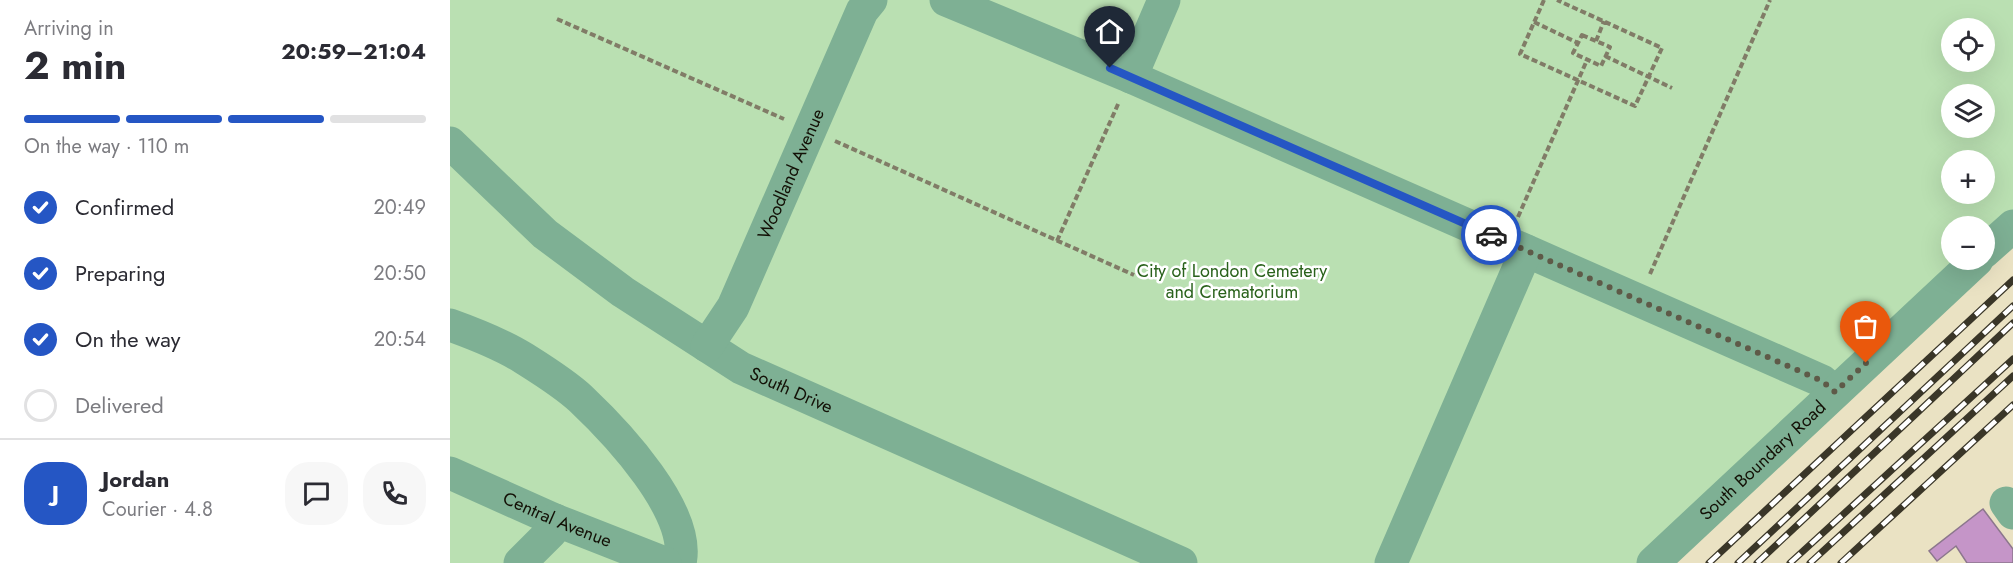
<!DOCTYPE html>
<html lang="en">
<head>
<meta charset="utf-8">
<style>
	:root { --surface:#fff; --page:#f7f7f7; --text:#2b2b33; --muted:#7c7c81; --line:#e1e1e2; --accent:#2556c4 }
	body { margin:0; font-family:Jost,sans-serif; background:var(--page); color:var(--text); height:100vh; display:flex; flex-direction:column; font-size:22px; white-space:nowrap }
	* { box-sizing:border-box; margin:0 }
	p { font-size:20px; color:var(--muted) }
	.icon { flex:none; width:33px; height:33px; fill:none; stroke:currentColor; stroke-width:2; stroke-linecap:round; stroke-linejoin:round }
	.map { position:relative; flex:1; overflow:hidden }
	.sheet { display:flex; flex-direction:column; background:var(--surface); width:450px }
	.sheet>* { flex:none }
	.controls { position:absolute; left:1491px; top:18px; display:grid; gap:12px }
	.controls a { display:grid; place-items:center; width:54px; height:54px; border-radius:50%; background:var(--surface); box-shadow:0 6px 24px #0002; font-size:30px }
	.pin { position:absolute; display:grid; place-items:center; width:51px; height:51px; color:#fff; margin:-62px -26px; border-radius:50% 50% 50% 0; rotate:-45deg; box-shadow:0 0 6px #0007 }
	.pin .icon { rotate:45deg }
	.courier { position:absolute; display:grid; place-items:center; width:60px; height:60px; margin:-30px; border:4px solid #2556c4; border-radius:50%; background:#fff; color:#222; box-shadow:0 2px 8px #0007 }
	.summary em { font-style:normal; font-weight:700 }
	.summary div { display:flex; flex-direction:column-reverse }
	.summary { display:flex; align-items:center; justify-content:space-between; height:102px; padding:0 24px }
	h1 { font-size:39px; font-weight:700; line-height:45px }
	.bar { display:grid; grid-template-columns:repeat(4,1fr); gap:9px 6px; align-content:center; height:72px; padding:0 24px }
	.bar i { height:8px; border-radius:4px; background:var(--line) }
	.bar .on { background:var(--accent) }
	.bar p { grid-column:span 4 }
	.line { display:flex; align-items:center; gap:15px; padding:0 24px; border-top:2px solid var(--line) }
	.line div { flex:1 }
	.round { display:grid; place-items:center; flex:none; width:63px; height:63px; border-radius:24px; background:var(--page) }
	ol { padding:0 24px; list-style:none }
	li { display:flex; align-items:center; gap:18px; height:66px }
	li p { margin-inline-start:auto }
	li .icon { padding:6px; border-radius:50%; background:var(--accent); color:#fff; stroke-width:4 }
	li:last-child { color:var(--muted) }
	li i { width:33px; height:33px; border:3px solid var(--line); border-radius:50% }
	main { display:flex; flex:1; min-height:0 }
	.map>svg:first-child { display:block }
	.green { fill:#bae0b2; fill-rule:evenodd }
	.building { fill:#c595c8; stroke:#8c778d; stroke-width:1.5 }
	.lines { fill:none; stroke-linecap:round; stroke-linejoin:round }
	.path { stroke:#817c67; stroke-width:4; stroke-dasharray:6 3; stroke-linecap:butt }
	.minor { stroke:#7eb094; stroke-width:33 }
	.rail-casing { stroke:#3a3628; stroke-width:7 }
	.rail { stroke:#fff; stroke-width:4.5; stroke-dasharray:14; stroke-linecap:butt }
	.done { stroke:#5e5a48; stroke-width:6; stroke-dasharray:0 10.8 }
	.route { stroke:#2556c4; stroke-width:8 }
	.labels { text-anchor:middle; stroke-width:5; stroke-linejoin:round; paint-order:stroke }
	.street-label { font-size:18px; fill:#131006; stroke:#fff }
	.park-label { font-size:18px; fill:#2a621c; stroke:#fff }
</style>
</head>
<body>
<main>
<section class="sheet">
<div class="summary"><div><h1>2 min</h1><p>Arriving in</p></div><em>20:59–21:04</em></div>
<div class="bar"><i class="on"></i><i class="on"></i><i class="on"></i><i></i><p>On the way · 110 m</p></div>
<ol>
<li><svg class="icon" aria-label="check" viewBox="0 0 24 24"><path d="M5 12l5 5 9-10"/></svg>Confirmed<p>20:49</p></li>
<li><svg class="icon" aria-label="check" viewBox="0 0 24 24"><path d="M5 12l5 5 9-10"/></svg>Preparing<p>20:50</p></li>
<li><svg class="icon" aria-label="check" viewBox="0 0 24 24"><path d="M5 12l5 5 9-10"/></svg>On the way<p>20:54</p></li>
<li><i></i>Delivered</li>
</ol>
<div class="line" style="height:108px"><b class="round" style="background:var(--accent);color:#fff">J</b><div><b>Jordan</b><p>Courier · 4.8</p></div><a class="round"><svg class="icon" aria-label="chat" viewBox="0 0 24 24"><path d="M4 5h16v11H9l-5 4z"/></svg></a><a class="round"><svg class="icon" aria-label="phone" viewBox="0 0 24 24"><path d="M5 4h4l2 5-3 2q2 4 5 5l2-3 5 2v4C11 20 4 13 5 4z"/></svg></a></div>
</section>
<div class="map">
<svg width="1563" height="563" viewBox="0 0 1563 563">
	<rect width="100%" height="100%" fill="#eae2c3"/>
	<path class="green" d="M0,0H1563V236L1213,563H0ZM1502,28H1534V62H1502ZM1502,94H1534V128H1502ZM1502,160H1534V194H1502ZM1502,226H1534V260H1502Z"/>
	<path class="building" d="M1533,509L1563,549V563H1517L1506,546L1487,561L1479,551Z"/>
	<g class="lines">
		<path class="path" d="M1094,0L1070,54L1185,106L1212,48L1107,0
			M107,19L334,119
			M1084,22L1128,43
			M1132,35L1160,47L1151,66L1123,53Z
			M1146,41L1154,21
			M1155,56L1222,88
			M385,141L684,275
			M1068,217L1137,60
			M607,241L669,102
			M1200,274L1320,0"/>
		<g class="minor">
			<path d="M496,0L681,77L1372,381L1385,392"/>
			<path d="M681,77L714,0"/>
			<path id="s1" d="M0,143L95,234L173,292L291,368L731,563"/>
			<path d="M1534,252L1563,226"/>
			<path d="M0,325C25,334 53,345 75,359C94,371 115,384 131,399C166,432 242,512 230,563"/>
			<path id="s2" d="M257,346L283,307L412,11L421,0"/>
			<path id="s3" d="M0,473L105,520L215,563"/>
			<path d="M1556,503L1563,513"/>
			<path d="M70,563L101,532L105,520"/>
			<path d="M941,563L1076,251"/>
			<path id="s4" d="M1203,563L1527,260"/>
		</g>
		<g class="rail-casing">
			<path id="rail" d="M1259,563L1563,280
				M1288,563L1563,306
				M1307,563L1563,323
				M1340,563L1563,359
				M1360,563L1563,376
				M1391,563L1563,405"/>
		</g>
		<use href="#rail" class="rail"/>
	</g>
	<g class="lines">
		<path class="done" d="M1041,235L1372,381L1385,392L1416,363"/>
		<path class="route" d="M660,68L1041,235"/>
	</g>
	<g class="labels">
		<g class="street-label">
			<text dy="6" stroke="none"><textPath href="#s2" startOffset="192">Woodland Avenue</textPath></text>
			<text dy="6" stroke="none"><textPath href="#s1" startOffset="424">South Drive</textPath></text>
			<text dy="6" stroke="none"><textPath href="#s4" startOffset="150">South Boundary Road</textPath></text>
			<text dy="6" stroke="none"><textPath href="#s3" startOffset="117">Central Avenue</textPath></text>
		</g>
		<g class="park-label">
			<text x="782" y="277">City of London Cemetery<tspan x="782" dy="21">and Crematorium</tspan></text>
		</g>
	</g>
</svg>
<div class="controls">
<a><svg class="icon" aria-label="locate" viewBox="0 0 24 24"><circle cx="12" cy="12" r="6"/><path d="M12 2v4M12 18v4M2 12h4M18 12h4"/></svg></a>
<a><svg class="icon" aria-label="layers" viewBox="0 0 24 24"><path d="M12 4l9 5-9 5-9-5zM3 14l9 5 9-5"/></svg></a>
<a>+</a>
<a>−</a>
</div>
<div class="pin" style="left:1416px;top:363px;background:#ea580c"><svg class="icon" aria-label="bag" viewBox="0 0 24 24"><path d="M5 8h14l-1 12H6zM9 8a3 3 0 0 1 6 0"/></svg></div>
<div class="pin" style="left:660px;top:68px;background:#1f2937"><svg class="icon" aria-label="home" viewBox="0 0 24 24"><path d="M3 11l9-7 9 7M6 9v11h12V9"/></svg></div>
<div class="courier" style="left:1041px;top:235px"><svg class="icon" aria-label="car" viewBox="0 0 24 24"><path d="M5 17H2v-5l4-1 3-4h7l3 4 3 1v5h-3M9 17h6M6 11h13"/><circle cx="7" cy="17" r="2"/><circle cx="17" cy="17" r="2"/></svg></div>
</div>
</main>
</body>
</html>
